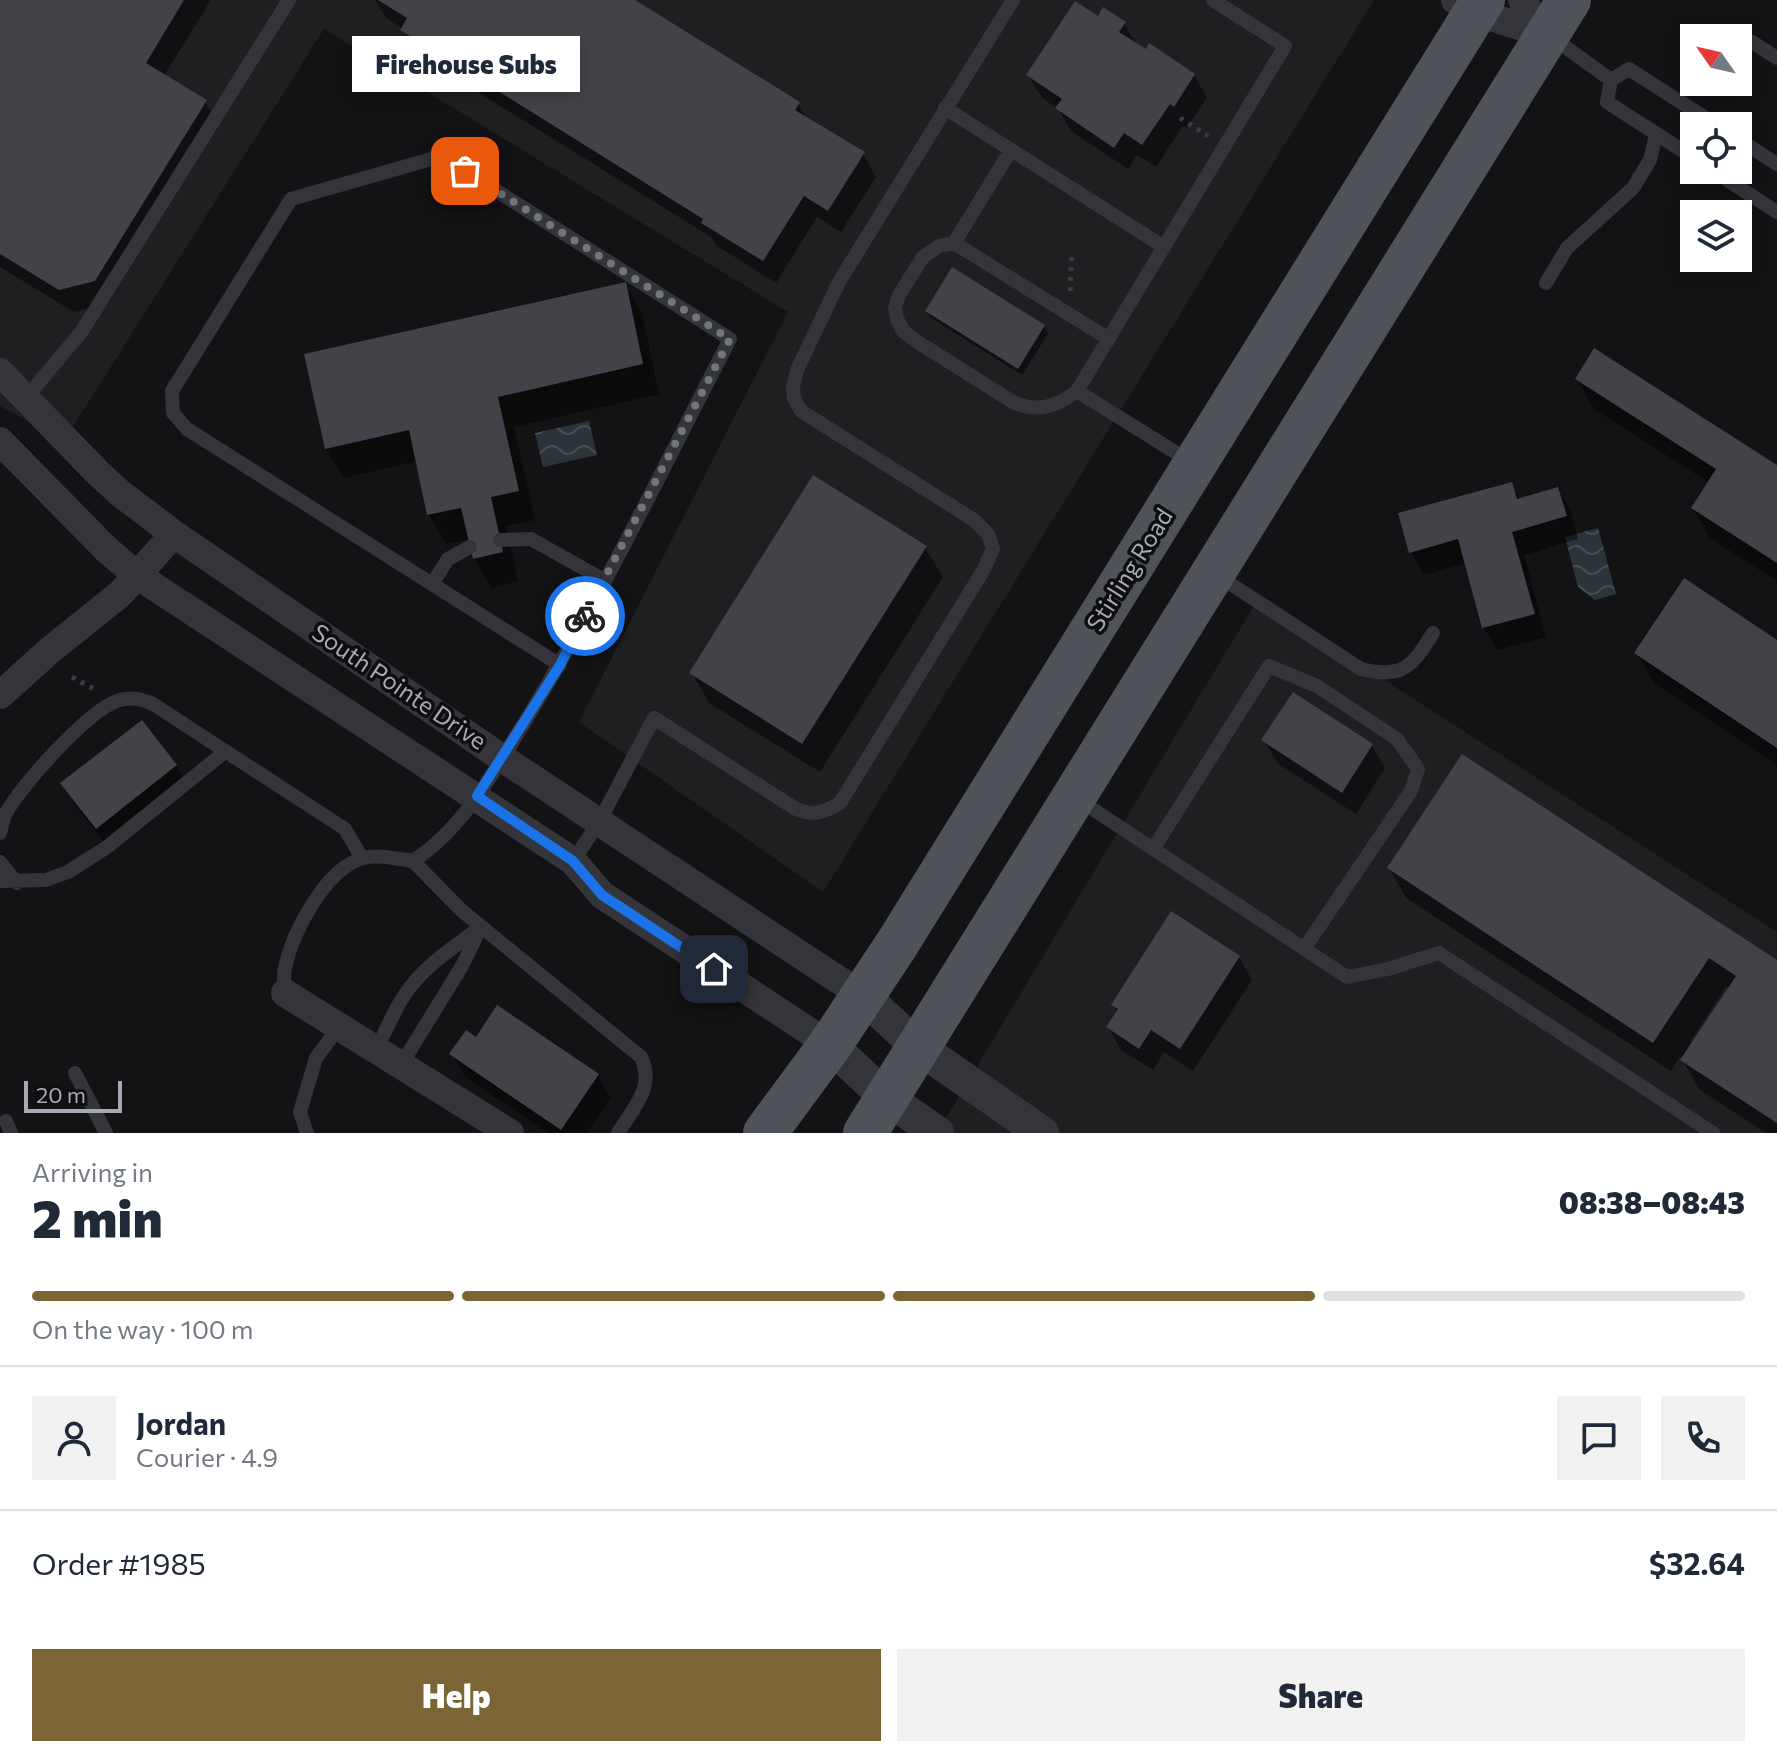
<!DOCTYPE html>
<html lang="en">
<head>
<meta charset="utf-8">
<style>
	:root { --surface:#fff; --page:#f2f2f3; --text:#1f2937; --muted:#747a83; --line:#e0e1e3; --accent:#7c6535 }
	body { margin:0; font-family:Commissioner,sans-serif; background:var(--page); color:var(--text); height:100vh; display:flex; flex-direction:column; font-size:30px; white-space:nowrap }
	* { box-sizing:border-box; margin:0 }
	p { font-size:26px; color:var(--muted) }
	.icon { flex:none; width:44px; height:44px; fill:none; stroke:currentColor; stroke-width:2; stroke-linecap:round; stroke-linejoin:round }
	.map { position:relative; height:1133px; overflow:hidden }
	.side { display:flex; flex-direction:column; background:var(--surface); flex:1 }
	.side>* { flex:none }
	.needle { width:52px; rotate:304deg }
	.controls { position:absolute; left:1680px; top:24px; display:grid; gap:16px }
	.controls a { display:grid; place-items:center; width:72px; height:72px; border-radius:0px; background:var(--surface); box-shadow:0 4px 12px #0003; font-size:40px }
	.scale { position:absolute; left:24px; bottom:20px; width:98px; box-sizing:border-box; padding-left:8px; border:4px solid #a5aab5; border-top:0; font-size:22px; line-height:28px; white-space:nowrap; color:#a5aab5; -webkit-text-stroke:6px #0e0e10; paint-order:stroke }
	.pin { position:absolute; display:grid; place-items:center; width:68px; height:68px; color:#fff; margin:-34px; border-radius:16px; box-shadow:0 4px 12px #0006 }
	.courier { position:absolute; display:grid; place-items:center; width:80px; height:80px; margin:-40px; border:6px solid #1a73e8; border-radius:50%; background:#fff; color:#222; box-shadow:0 2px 10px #0007 }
	.bubble { position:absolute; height:56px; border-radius:0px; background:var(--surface); box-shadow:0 4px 12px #0003; font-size:26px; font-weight:800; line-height:56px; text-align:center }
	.overview em { font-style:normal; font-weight:800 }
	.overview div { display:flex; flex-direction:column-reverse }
	.overview { display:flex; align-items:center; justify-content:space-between; height:136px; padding:0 32px }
	h1 { font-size:52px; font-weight:800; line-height:60px }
	.bar { display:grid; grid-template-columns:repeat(4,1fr); gap:12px 8px; align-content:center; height:96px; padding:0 32px }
	.bar i { height:10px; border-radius:6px; background:var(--line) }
	.bar .current { background:var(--accent) }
	.bar p { grid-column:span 4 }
	.line { display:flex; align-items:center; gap:20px; padding:0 32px; border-top:2px solid var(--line) }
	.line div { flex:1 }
	.round { display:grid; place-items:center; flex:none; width:84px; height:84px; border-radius:0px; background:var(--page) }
	.primary-button { display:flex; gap:16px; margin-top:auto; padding:16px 32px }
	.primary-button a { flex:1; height:92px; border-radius:0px; background:var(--accent); color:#fff; font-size:32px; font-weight:800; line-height:92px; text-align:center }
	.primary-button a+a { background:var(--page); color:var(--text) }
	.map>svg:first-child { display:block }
	.built { fill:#1f1f22 }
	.water { fill:url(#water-waves) }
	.shadow { fill:#0007; fill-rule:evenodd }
	.building { fill:#424348 }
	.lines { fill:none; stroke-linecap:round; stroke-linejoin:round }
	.path { stroke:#3a3c41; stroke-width:5; stroke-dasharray:4 6; stroke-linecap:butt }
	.service { stroke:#34353a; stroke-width:14 }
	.minor { stroke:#34353a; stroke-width:28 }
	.tertiary { stroke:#34353a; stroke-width:34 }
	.primary { stroke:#505259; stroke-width:44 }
	.done { stroke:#72757d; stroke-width:8; stroke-dasharray:0 14.4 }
	.route { stroke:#1a73e8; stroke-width:10 }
	.labels { text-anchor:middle; stroke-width:7; stroke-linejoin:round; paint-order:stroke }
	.street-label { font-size:24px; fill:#a5aab5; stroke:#0e0e10 }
</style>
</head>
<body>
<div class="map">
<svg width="1777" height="1133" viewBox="0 0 1777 1133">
	<defs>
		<pattern id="water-waves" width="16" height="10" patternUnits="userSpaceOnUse" patternTransform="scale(2)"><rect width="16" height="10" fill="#2c343a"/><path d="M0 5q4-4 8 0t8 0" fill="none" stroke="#484f54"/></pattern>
	</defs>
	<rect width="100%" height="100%" fill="#131315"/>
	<path class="built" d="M0,0H1374L823,892L579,722L788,312L324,29L64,441L0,406Z
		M1258,599L1777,932V1133H937Z"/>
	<path class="water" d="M589,421L597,455L543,467L535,433Z
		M1598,528L1616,594L1595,600L1578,587L1565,537Z"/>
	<path class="shadow" d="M0,0H211L164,76L205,102L218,125L108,303L74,312L0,267Z
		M375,0H631L798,104L808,120L863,154L876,177L841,232L817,217L776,283L716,245L711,237L415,53L403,29L386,18Z
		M1098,19L1124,23L1137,46L1194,75L1207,98L1187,128L1183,126L1156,167L1137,155L1128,169L1071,131L1058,109L1042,98L1028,75Z
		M625,284L642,313L659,394L514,427L535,520L506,526L518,581L491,588L474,558L470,539L446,544L429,515L418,461L344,478L326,449L306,356Z
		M927,311L1044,326L1048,334L1022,375L931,318Z
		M1577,379L1777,468V581L1710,538L1693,508L1710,483L1594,409Z
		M1511,484L1520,500L1558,490L1571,512L1578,539L1524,555L1546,637L1497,650L1484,628L1466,563L1424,575L1411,552Z
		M925,548L943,577L820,772L709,703L692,673Z
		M1777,642V765L1654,683L1637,653Z
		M1293,694L1372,746L1385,768L1356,814L1277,763L1264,740Z
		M141,722L176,766L189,789L110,850L76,806L63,784Z
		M1389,868L1777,962V1133H1766L1700,1090L1680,1056L1671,1071L1406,898ZM1726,986L1730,988L1693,1044L1690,1042Z
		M1239,957L1252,980L1193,1071L1164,1052L1153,1070L1121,1050L1108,1027L1118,1012L1113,1005Z
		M452,1054L597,1075L611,1098L587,1133H548L465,1077Z"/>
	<path class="building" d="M0,0H184L146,63L207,100L95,281L59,290L0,254Z
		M378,0H635L800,102L795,110L865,152L828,211L804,196L763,261L701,223L703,219L400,30L407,18Z
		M1075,1L1098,16L1103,7L1126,22L1119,32L1146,49L1149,43L1195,74L1174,107L1170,104L1142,145L1124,133L1114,148L1055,108L1062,99L1026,75Z
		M952,267L1045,325L1018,369L925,311Z
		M626,282L643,364L498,397L519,491L491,497L503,552L473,559L461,508L427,515L409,430L325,449L304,354Z
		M1594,348L1777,465V563L1691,508L1716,469L1575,379Z
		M813,475L927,546L802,744L689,673Z
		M1512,482L1517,499L1558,487L1567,516L1512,532L1535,614L1482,628L1458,539L1409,553L1398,513Z
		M1684,578L1777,640V748L1634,653Z
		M1293,692L1373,744L1342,793L1261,740Z
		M142,720L177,765L96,829L60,783Z
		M1462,754L1777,960V1123L1680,1060L1736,976L1709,958L1653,1043L1387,868Z
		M1171,911L1240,956L1180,1049L1151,1030L1139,1049L1106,1027L1118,1009L1111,1005Z
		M497,1005L599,1074L561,1130L449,1054L466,1030L476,1037Z"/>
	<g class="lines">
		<path class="path" d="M1180,118L1208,136
			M1070,291L1072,252
			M72,677L94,689"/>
		<path class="service" d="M1553,38L1611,80
			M1752,42L1777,58
			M945,108L1164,247
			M1738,139L1777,164
			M1694,158L1607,102L1611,80L1629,69L1718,126
			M1712,170L1777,212
			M954,243L1011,150
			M1546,283L1567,248L1633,188L1650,160L1656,134
			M1077,391C1056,407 1038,413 1013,402L916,341L903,331L897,319L895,308L899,295L923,257L939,246L954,243L1109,339
			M25,399L82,331L289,0
			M1191,462L1077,391L1285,46L1213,0
			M500,540L531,539L604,580
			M1217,575L1361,669C1402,679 1412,667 1433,633
			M432,584L448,559L470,547
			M1079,800L1347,977L1388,969L1439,953L1713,1133
			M0,833C2,827 3,820 5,815C19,787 88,711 117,701C130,696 141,699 153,704L345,829L362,858
			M1153,849L1269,666L1317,686L1397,739L1418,769L1411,791L1304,949
			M413,861L461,910L641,1057C655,1088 634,1107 618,1133
			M573,861L599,822L654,718L796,809C814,816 823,813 840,803L983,571L993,549L988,534L974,520L801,411L794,398L793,387L797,370L839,282L1013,0
			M0,862L17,883
			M0,881L46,880L68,872L107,847L226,751
			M285,993C285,984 283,975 285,967C293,932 325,869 363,858C379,854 397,859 413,861C464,828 494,771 526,720C601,597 664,466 730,339L442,156L291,199L172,391L173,413L187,429L560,665
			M376,1050C385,1033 392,1015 402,999C421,968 452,948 481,927
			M401,1065L462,966L479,931
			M75,1073L106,1133
			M6,1121L11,1133
			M307,1133L300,1112L316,1058L339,1027"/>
		<path class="minor" d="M1455,0L1475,12L1547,35
			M1522,0L1547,35
			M0,372L98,473L121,494L174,534L502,758L863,996
			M0,441L106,549L138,576L573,861L602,895L830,1045
			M0,695L49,651L120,594L174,534
			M285,993L510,1133"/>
		<path class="tertiary" d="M863,996L918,1047L1042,1133
			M830,1045L887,1098L937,1133"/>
		<path class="primary" d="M765,1133L830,1045L897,944L1483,0
			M865,1133L1569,0"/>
	</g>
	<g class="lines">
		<path class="done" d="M465,171L730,339L585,616"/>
		<path class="route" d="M585,616L560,665L477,796L573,861L602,895L714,969"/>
	</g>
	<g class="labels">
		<g class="street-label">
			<text transform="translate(1130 570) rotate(-58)" y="8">Stirling Road</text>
			<text transform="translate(399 687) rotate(34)" y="8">South Pointe Drive</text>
		</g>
	</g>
</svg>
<div class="controls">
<a><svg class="needle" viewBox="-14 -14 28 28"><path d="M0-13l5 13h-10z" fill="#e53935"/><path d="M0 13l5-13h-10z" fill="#747a83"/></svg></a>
<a><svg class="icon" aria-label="locate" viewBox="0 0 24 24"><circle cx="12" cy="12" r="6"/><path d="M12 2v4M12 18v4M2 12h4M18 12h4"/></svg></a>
<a><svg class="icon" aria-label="layers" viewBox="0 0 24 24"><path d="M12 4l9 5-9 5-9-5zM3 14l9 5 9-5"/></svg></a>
</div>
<div class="scale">20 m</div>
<div class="pin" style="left:465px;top:171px;background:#ea580c"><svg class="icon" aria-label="bag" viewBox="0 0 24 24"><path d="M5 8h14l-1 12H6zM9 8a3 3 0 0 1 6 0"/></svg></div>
<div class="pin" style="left:714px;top:969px;background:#1f2937"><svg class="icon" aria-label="home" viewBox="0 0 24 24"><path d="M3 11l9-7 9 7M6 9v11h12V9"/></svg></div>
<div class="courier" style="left:585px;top:616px"><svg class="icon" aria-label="bike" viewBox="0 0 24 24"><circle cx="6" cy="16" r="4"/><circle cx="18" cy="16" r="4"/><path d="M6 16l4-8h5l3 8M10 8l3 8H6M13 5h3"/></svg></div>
<div class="bubble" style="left:352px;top:36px;width:228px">Firehouse Subs</div>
</div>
<section class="side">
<div class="overview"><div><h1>2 min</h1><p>Arriving in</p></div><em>08:38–08:43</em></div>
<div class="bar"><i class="current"></i><i class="current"></i><i class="current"></i><i></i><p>On the way · 100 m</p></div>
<div class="line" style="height:144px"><a class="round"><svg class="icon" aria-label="person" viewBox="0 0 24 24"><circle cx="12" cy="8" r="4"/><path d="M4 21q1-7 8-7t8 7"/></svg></a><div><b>Jordan</b><p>Courier · 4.9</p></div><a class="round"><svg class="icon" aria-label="chat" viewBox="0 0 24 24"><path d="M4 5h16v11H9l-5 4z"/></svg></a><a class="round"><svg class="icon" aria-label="phone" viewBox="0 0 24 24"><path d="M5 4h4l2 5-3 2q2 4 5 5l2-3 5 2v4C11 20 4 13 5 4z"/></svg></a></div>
<div class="line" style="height:104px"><div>Order #1985</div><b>$32.64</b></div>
<div class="primary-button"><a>Help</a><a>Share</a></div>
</section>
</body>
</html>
